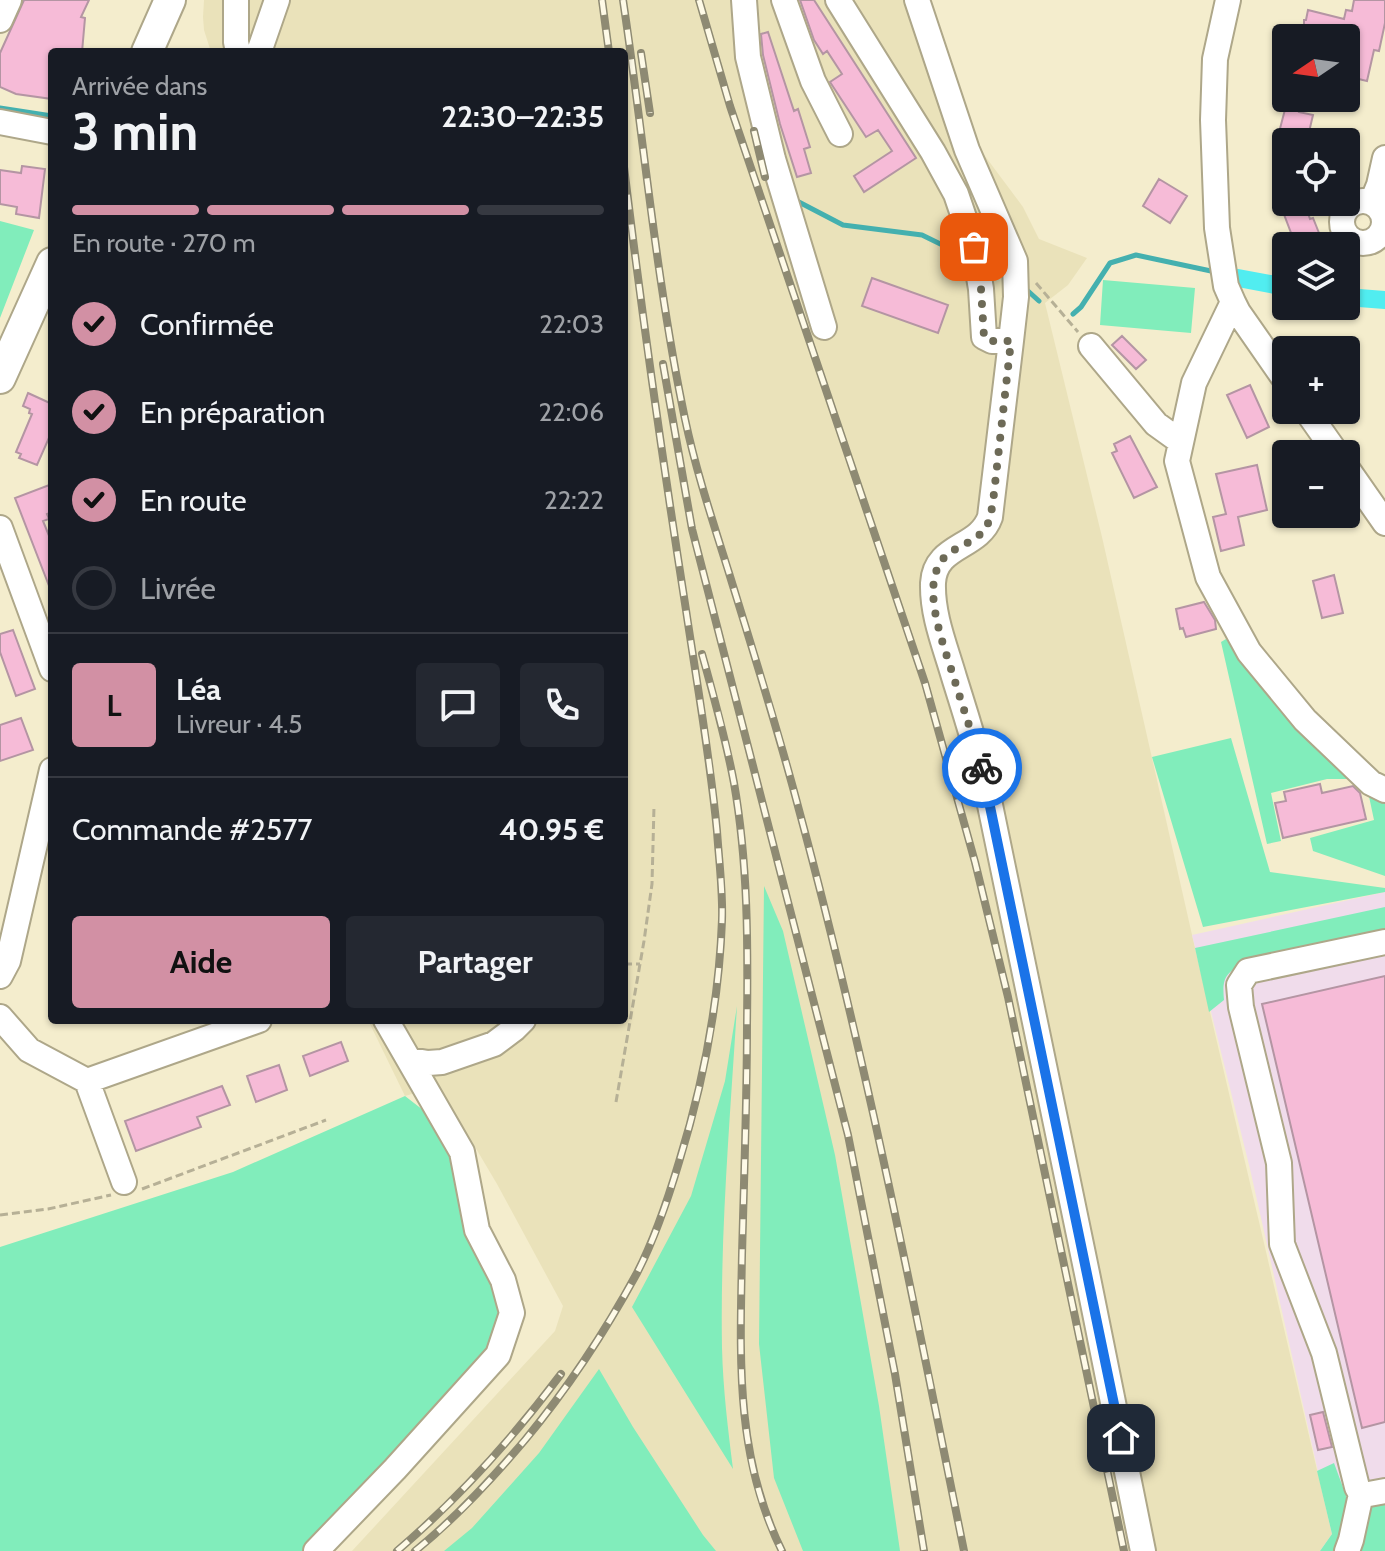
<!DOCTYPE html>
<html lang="fr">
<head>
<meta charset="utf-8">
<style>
	:root { --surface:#171b24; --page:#242831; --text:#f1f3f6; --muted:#9ea1a6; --line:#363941; --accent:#d290a4 }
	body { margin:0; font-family:Cabin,sans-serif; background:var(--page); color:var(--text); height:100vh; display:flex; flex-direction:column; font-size:30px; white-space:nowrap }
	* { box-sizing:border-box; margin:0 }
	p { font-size:26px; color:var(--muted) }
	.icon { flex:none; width:44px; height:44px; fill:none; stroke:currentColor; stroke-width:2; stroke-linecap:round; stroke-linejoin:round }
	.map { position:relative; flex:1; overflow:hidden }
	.drawer { position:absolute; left:48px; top:48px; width:580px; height:976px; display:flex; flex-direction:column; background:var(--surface); border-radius:8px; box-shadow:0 2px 6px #0004 }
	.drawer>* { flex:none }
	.needle { width:52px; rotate:257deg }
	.tools { position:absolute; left:1272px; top:24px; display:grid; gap:16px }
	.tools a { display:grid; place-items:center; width:88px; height:88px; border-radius:8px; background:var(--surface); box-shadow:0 2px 6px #0004; font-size:40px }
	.pin { position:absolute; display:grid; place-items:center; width:68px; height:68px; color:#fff; margin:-34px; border-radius:16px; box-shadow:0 4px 12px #0006 }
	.courier { position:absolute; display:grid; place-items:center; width:80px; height:80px; margin:-40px; border:6px solid #1a73e8; border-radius:50%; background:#fff; color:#222; box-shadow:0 2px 10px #0007 }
	.summary em { font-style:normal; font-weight:700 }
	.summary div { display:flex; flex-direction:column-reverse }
	.summary { display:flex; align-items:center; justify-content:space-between; height:136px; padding:0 24px }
	h1 { font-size:52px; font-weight:700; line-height:60px }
	.bar { display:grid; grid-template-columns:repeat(4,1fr); gap:12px 8px; align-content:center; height:96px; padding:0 24px }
	.bar i { height:10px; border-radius:6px; background:var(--line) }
	.bar .active { background:var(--accent) }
	.bar p { grid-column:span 4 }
	.line { display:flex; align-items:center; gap:20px; padding:0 24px; border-top:2px solid var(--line) }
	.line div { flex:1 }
	.round { display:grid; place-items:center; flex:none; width:84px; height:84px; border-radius:8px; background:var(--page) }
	ol { padding:0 24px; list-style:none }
	li { display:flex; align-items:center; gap:24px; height:88px }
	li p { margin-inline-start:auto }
	li .icon { padding:8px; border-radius:50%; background:var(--accent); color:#111; stroke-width:4 }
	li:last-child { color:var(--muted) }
	li i { width:44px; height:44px; border:4px solid var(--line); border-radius:50% }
	.cta { display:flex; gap:16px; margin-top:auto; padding:16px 24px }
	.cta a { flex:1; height:92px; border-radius:8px; background:var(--accent); color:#111; font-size:32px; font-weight:700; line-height:92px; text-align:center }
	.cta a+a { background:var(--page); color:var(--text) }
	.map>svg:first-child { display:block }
	.built { fill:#eae2ba }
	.industrial { fill:#f0dceb }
	.green { fill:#81edbb }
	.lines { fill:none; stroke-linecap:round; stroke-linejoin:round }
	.stream { stroke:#44b0af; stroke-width:5 }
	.canal { stroke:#51edf0; stroke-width:18 }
	.building { fill:#f6bbd7; stroke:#b495a3; stroke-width:2 }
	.minor-casing { stroke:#aea789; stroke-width:28 }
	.major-casing { stroke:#aea789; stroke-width:34 }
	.path { stroke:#b6b096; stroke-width:3; stroke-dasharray:8 4; stroke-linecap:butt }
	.minor { stroke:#fff; stroke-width:24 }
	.major { stroke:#fff; stroke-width:30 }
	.rail-casing { stroke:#8e8a73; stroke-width:8 }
	.rail { stroke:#fefae7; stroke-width:5; stroke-dasharray:15; stroke-linecap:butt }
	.done { stroke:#6d6a57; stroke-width:8; stroke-dasharray:0 14.4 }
	.route { stroke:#1a73e8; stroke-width:10 }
</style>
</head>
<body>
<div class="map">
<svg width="1385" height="1551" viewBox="0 0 1385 1551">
	<rect width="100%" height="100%" fill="#f4edcd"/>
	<path class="built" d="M204,0H928L982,152L1023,207L1039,239L1087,258L1068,285L1045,303L1102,537L1195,948L1332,1534L1320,1551H352L555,1331L563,1306L497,1184L439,1086L405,1096L368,1020H624V52H211L204,30L203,17Z"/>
	<path class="industrial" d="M1385,892V1551H1320L1332,1534L1250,1169L1192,935Z"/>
	<path class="green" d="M0,221L34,230L0,318Z
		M1103,280L1195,288L1191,333L1100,325Z
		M1226,639L1238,654L1354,779H1327L1271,793L1281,841L1267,844L1221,642Z
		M1231,738L1270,872L1385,888V892L1203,927L1152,757Z
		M1367,787L1385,798V876L1313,851L1310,838L1374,820Z
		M764,886L783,931L835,1155L879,1406L900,1551H803L774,1478L759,1344Z
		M1385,907V931L1244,962C1225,974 1222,978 1224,1000L1209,1012L1195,948Z
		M737,1006C730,1120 720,1234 722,1348C723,1389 728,1429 733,1469L632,1307L691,1196L725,1081Z
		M405,1096L441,1124L497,1283L507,1329L361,1501L302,1551H0V1247L233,1172Z
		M599,1369L633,1427L703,1535L716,1551H444L472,1528L539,1453Z
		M1334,1463L1348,1501L1358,1510L1385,1502V1551H1320L1332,1534L1317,1471Z"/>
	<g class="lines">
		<path class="stream" d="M0,108L52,116
			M795,200L843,225L922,235L969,258
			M1028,291L1039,301
			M1073,314L1081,307L1110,263L1136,255L1211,271"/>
		<path class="canal" d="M1238,278L1286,287
			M1346,297L1385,300"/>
	</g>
	<path class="building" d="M24,0H89L81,17L85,18L82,52H52V99L16,94L0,87V53Z
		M800,0H814L916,158L864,192L854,176L892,151L878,130L866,137L830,82L842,74L827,51L823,54L814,40Z
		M1354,0H1385V23L1379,51L1374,50L1367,81L1346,76V38H1323L1304,33V20H1306L1308,10L1344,19L1346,10L1352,11Z
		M768,32L794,111L798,109L810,147L804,149L811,173L797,177L780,124L763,55L761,34Z
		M1288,98H1303L1299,112L1313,115L1309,132H1306L1305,138L1298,136L1297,142L1277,140Z
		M22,166L45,169L39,218L16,214L17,207L0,204V170L21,173Z
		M1159,179L1187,196L1170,223L1143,206Z
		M1301,202H1304L1310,219L1313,218L1321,238L1296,246L1282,209Z
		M872,278L948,305L938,333L862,306Z
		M1122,336L1146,360L1136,369L1112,345Z
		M1250,385L1269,427L1247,438L1227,395Z
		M28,393L52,404V431L37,465L19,458L21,454L16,452L32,414L29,413L30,409L23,406Z
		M1130,436L1157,487L1134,498L1112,453L1117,451L1114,444Z
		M1257,465L1267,510L1238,517L1244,545L1221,551L1213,517L1226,514L1216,474Z
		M52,484V512L47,514L49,519L43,521L52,543L51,591L15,498Z
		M1334,575L1343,613L1322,618L1313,581Z
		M1204,602L1215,620L1216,629L1186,637L1183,628L1180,629L1176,609Z
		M13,630L35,689L16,696L0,652V634Z
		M21,718L33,750L0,761V725Z
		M1320,784L1322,793L1353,786L1360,793L1366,819L1283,838L1275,803L1286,801L1284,792Z
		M1385,976V1422L1362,1428L1262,1004Z
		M341,1042L348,1061L310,1076L303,1056Z
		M279,1065L287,1090L256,1102L247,1076Z
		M222,1086L230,1105L197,1117L201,1127L136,1151L125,1121Z
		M1323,1412L1332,1447L1318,1450L1310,1415Z"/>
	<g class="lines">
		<g class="minor-casing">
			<path id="minor" d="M236,0V42L238,52
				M744,0L748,57L773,159L824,327
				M784,0L813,81L840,134
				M838,0L933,152L956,194L974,247L981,289L984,337L992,341H1011
				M917,0L967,150L1015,261L1016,297L1011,341L990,517C979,549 935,544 933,583C932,615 945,646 954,677C967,719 981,761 990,805C1041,1053 1094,1302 1143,1551
				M1228,0L1215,59L1213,120L1217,228L1226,286L1233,302L1194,383L1177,461L1208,577L1249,652L1305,720L1371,783L1385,790
				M0,20L9,0
				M259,52L277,0
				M0,122L52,132
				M1342 222a21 21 0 1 1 42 0a21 21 0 1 1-42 0Z
				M1372,202L1379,185L1385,158
				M1233,302L1238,312L1286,381
				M1091,346L1156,424L1181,442
				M1306,410L1337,454
				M1346,467L1385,523
				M0,528L52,669
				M1385,942L1248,971L1239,985L1241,1007L1279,1163L1282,1244L1324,1353L1357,1487L1361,1494H1369L1385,1491
				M0,976L8,961L52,770
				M0,1017L29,1050L87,1081L124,1182
				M410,1060L428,1063L442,1062L494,1044L514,1029L523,1020
				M87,1081L259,1020
				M316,1551L395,1469L498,1355L512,1313L503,1280L477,1230L462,1152L386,1020
				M1347,1551L1351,1540L1361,1494"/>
		</g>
		<g class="major-casing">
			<path id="major" d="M147,52L170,0
				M0,378L52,263"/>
		</g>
		<path class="path" d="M1036,283L1078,332
			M624,603L626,591
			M624,964H640
			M616,1102L644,941L652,884L654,806
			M142,1189L326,1120
			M0,1215L48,1209L111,1195"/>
		<use href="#minor" class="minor"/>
		<use href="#major" class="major"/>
		<g class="rail-casing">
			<path id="rail" d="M602,0L609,52
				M623,0C644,140 656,281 685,419C696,471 713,522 729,573C753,651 778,730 799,810C865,1054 914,1303 964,1551
				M699,0L730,106L925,683L975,862L1008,997L1124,1551
				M641,53L650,113
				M754,131L765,177
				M663,364L692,529L848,1135L895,1374L924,1551
				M702,654C714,697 726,740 734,783C748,863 748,944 747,1025C747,1101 744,1178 742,1255C740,1358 735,1456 782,1551
				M397,1551C458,1499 513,1438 561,1374
				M415,1551C456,1518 491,1480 525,1440C568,1388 605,1332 637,1273C655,1238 668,1199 679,1162C703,1084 719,1002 722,920C723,891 719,861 717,831C710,757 697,684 686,610C663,463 642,315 624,167"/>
		</g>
		<use href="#rail" class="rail"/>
	</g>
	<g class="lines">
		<path class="done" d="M974,247L981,289L984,337L992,341H1011L993,502C991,512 990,524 983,531C971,546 948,547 939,565C922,596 947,653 956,685C965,713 974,740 982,768"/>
		<path class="route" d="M982,768L1121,1438"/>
	</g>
</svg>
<div class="tools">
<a><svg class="needle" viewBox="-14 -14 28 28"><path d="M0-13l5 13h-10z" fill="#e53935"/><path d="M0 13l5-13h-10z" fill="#9ea1a6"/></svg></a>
<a><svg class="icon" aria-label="locate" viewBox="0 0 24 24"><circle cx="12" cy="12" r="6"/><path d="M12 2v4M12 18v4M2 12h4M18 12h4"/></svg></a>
<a><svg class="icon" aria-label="layers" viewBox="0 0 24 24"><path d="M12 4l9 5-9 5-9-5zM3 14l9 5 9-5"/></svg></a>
<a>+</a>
<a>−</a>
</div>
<div class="pin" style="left:974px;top:247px;background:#ea580c"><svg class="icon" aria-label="bag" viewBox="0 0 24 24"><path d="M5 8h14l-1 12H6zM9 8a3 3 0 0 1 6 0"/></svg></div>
<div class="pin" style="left:1121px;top:1438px;background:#1f2937"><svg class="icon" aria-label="home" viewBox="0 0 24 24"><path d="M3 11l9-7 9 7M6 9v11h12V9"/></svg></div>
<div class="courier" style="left:982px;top:768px"><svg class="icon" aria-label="bike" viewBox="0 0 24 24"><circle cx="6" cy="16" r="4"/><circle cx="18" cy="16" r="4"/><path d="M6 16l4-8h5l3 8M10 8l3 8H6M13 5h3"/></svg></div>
<section class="drawer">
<div class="summary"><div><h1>3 min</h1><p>Arrivée dans</p></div><em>22:30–22:35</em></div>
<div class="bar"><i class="active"></i><i class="active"></i><i class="active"></i><i></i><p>En route · 270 m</p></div>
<ol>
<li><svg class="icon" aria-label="check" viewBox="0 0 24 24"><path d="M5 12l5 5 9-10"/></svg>Confirmée<p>22:03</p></li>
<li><svg class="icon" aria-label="check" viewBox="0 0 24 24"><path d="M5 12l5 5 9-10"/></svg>En préparation<p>22:06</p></li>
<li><svg class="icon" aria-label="check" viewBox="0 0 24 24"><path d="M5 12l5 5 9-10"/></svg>En route<p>22:22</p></li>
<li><i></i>Livrée</li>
</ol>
<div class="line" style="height:144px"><b class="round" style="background:var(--accent);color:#111">L</b><div><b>Léa</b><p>Livreur · 4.5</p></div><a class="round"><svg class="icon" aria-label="chat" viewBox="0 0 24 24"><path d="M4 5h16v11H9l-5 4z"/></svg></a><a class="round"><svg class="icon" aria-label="phone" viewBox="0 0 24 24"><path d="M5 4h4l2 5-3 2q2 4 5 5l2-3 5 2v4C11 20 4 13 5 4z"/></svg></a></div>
<div class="line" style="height:104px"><div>Commande #2577</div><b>40.95 €</b></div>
<div class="cta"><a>Aide</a><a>Partager</a></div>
</section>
</div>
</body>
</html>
